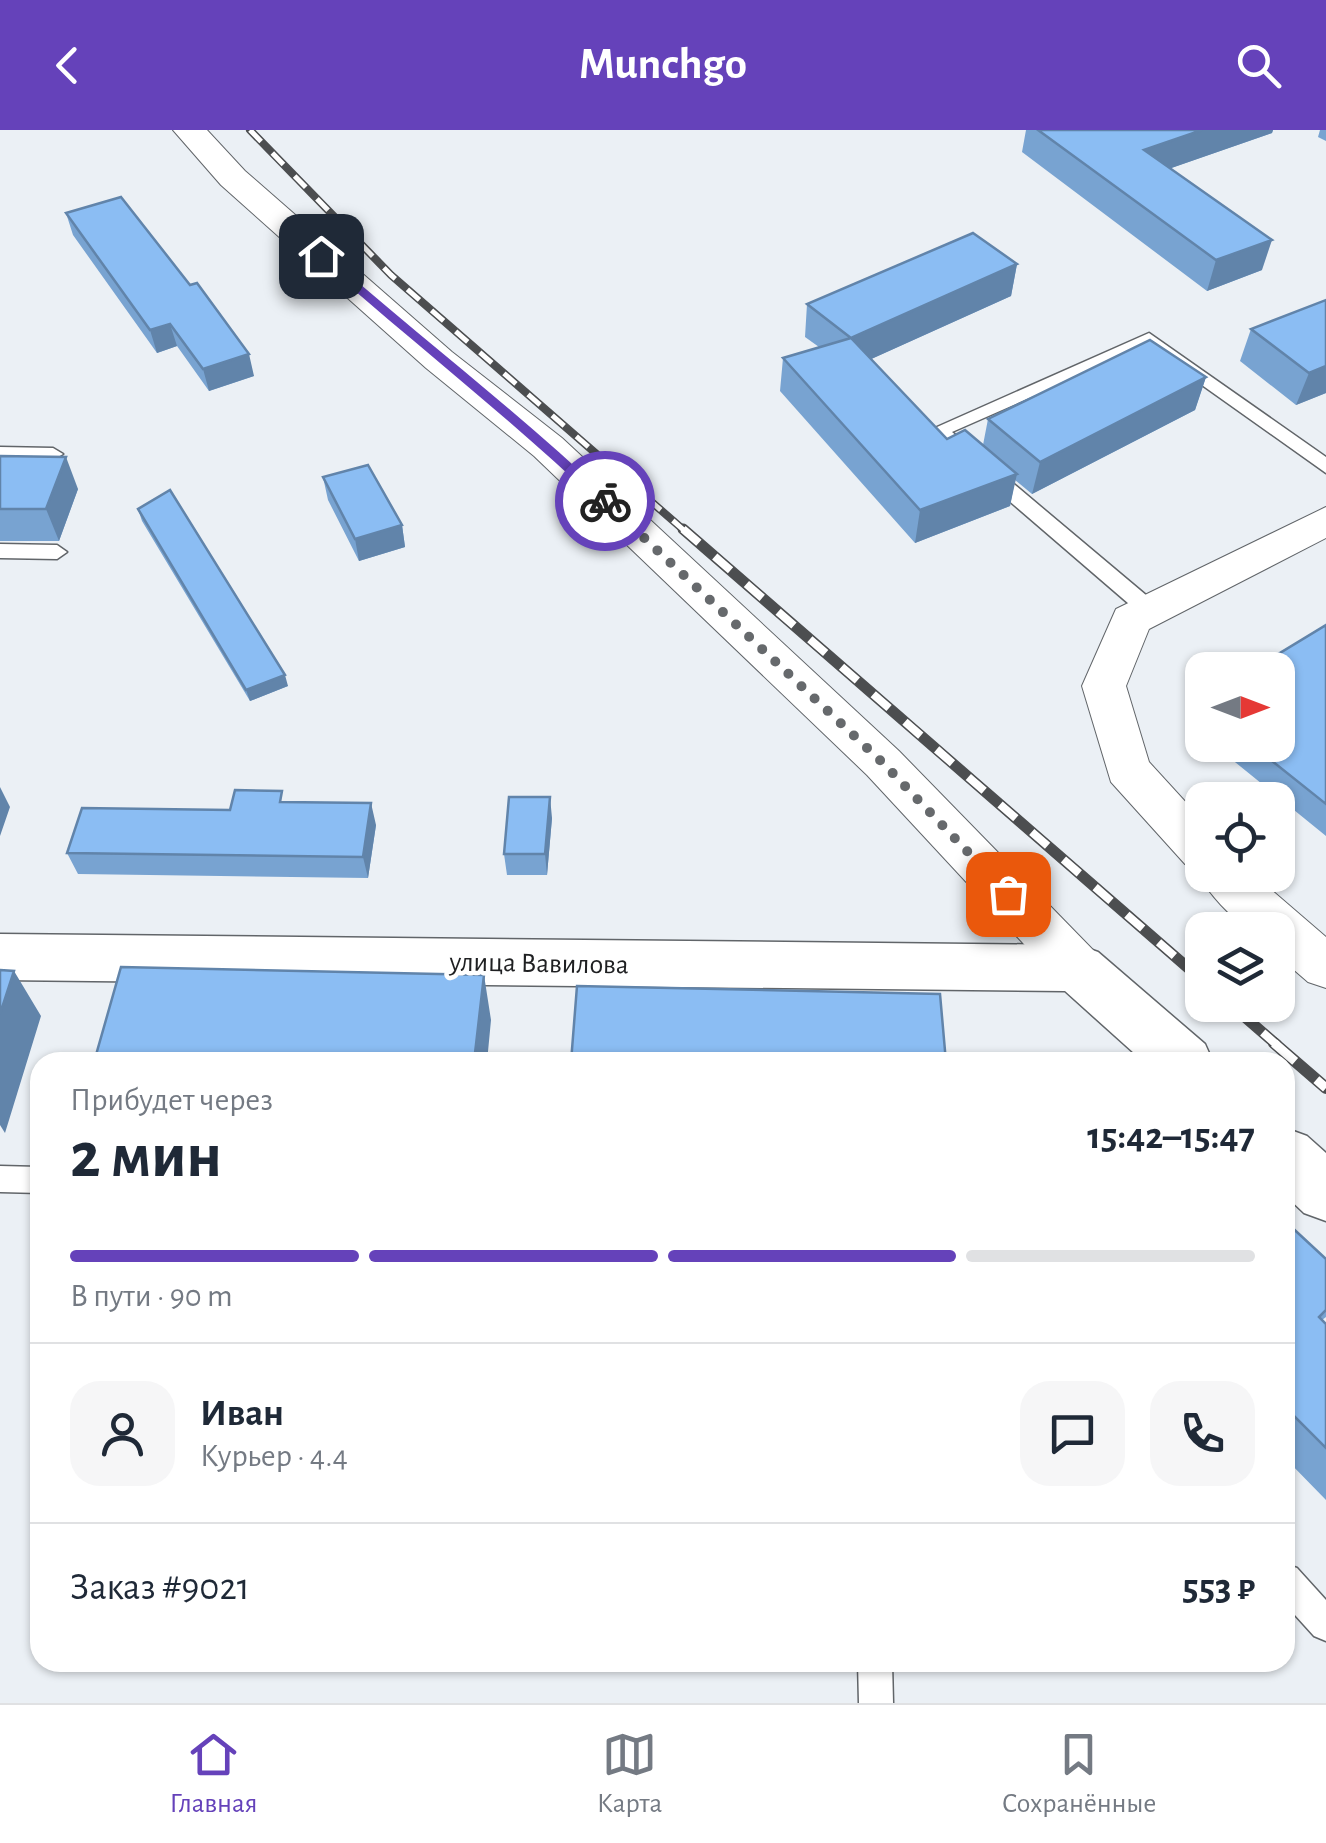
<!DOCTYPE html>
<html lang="ru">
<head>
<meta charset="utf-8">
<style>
	:root { --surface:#fff; --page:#f6f6f7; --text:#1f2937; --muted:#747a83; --line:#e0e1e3; --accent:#6542ba }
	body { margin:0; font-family:"Alegreya Sans",sans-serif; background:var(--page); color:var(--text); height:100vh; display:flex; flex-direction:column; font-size:38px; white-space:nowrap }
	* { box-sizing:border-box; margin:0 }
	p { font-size:32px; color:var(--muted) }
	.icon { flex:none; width:55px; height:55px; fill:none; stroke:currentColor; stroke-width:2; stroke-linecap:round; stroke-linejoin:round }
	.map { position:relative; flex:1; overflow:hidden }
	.sheet { position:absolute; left:30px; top:922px; width:1265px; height:620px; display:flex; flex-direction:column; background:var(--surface); border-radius:30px; box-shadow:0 2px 8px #0004 }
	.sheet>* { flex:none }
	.needle { width:65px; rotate:90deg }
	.controls { position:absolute; left:1185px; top:522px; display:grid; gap:20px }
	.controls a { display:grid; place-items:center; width:110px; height:110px; border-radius:20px; background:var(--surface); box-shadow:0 2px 8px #0004; font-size:50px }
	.pin { position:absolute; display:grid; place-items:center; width:85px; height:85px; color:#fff; margin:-42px; border-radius:20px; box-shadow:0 5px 15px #0006 }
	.courier { position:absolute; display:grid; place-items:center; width:100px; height:100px; margin:-50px; border:8px solid #6542ba; border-radius:50%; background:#fff; color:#222; box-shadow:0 2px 12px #0007 }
	.head em { font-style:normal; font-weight:700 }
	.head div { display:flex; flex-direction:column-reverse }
	.head { display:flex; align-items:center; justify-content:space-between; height:170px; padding:0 40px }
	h1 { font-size:65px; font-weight:700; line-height:75px }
	.bar { display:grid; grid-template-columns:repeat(4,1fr); gap:15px 10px; align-content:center; height:120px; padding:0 40px }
	.bar i { height:12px; border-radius:8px; background:var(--line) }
	.bar .selected { background:var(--accent) }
	.bar p { grid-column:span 4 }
	.line { display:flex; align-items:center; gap:25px; padding:0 40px; border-top:2px solid var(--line) }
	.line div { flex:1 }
	.round { display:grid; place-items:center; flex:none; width:105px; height:105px; border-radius:30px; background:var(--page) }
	header { display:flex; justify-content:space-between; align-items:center; height:130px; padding:0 40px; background:var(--accent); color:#fff; font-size:45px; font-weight:700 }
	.menu { display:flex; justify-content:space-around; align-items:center; height:140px; border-top:2px solid var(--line); background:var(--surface); font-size:28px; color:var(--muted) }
	.menu a { display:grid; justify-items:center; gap:5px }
	.menu .selected { color:var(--accent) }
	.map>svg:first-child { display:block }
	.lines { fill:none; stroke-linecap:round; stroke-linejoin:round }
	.lane-casing { stroke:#616569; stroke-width:3 }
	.street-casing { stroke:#616569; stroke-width:2 }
	.secondary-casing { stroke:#616569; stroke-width:3 }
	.lane { fill:#fff; fill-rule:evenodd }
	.street { fill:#fff; fill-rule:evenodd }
	.secondary { fill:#fff; fill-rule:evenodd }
	.rail-far2-casing { stroke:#4c4e50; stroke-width:8 }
	.rail-far1-casing { stroke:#4c4e50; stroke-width:11 }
	.rail-casing { stroke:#4c4e50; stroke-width:12 }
	.rail-far2 { stroke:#fff; stroke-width:5; stroke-dasharray:16; stroke-linecap:butt }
	.rail-far1 { stroke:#fff; stroke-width:8; stroke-dasharray:21; stroke-linecap:butt }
	.rail { stroke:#fff; stroke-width:9; stroke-dasharray:28; stroke-linecap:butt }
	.wall { fill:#78a3d1 }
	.shaded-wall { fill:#6184aa }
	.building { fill:#8bbdf3; stroke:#6184aa; stroke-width:2.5 }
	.route { fill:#6542ba }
	.done { stroke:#66696c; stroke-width:10; stroke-dasharray:0 18 }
	.labels { text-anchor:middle; stroke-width:9; stroke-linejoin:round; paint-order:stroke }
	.street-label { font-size:28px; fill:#1f2022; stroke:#fff }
</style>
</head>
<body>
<header><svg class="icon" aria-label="back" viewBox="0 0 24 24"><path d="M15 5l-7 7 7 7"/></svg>Munchgo<svg class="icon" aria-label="search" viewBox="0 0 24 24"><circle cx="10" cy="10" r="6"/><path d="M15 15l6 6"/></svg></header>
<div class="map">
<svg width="1326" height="1573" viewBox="0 0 1326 1573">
	<rect width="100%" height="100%" fill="#ebf0f5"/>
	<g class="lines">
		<g class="lane-casing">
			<path id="lane" d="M1149,203L1326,327V343L1147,216L952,302L1159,476L1162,481L1159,486H1143L928,301Z
				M0,317L53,318L63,324L53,330L0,329Z
				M0,414L57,415L67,422L57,429L0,428Z
				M0,1036L40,1037V1063L0,1062Z
				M1285,1434L1297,1438L1326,1470V1511L1314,1506L1285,1474Z
				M858,1532H892L893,1573H859Z"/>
		</g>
		<g class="street-casing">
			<path id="street" d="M173,0H207L245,41L452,222L562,308L899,621L1096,823L1104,838L1096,853L1078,859L1060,853L867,645L534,326L426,238L221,55Z
				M1326,377V408L1149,499L1126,556L1149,632L1202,690V745H1254L1326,807V858L1308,852L1278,826V800H1248C1229,784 1211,767 1199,745L1202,740L1185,734L1111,652L1082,556L1116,479Z"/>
		</g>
		<g class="secondary-casing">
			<path id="secondary" d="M0,804L1078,815L1098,822L1205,914L1213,932H1144L1065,861L0,850Z
				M1285,998L1307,1006L1326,1023V1091L1304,1083L1285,1065Z"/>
		</g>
		<use href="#lane" class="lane"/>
		<use href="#street" class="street"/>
		<use href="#secondary" class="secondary"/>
		<g class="rail-far2-casing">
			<path id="rail-far2" d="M250,0L391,145L686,402"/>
		</g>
		<g class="rail-far1-casing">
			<path id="rail-far1" d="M683,399L1202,850
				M1231,875L1277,915"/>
		</g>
		<g class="rail-casing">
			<path id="rail" d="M1274,913L1326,958"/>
		</g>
		<use href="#rail-far2" class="rail-far2"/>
		<use href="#rail-far1" class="rail-far1"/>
		<use href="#rail" class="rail"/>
	</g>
	<path class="wall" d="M1026,0H1273L1272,3L1171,38L1262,140L1207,161L1022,22Z
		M1320,0H1326V11L1318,7Z
		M66,83L190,155L254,246L209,261L177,216L157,223L73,105Z
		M1017,134L1011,166L871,229L947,309L983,315L988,289L1206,247L1195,280L1032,364L1015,350L1010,376L915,413L780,261L783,228L819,217L805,207L807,174Z
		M1326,170V263L1296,275L1240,231L1251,199Z
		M0,326L78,359L59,411H0Z
		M323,347L402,395L405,417L359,431L328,370Z
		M138,379L288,556L250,571L142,391Z
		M1326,495V706L1214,615H1278Z
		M1202,571V606L1190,596L1199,573Z
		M286,672L376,695L368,748L78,744L67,723L230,680Z
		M552,688L547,745H507L504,724Z
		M1285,1091L1326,1129V1187L1322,1190L1326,1194V1370L1285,1328Z"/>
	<path class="shaded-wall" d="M1202,0H1273L1272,3L1137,50L1144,20Z
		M1272,110L1262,140L1207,161L1216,130Z
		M1017,134L1011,166L847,240L851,208Z
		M170,194L177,216L157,223L150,200Z
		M249,224L254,246L209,261L203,239Z
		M1326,236V263L1296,275L1309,243Z
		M1206,247L1195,280L1032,364L1040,332Z
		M66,327L78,359L59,411L46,379Z
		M1017,344L1010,376L915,413L920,380Z
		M402,395L405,417L359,431L355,409Z
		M285,545L288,556L250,571L246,560Z
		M0,657L10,677L0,706Z
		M550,667L552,688L547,745L545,724Z
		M371,673L376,695L368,748L363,727Z
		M14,841L41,886L5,1003L0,995V884Z
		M484,845L491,890L487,932H474Z"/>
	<path class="building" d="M1038,0H1202L1144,20L1272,110L1216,130Z
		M121,67L190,155L197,153L249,224L203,239L170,194L150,200L66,83Z
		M973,103L1017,134L851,208L807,174Z
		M1326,170V236L1309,243L1251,199Z
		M851,208L947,309L965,300L1017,344L920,380L783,228Z
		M1150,210L1206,247L1040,332L988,289Z
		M0,326L66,327L46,379H0Z
		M368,335L402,395L355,409L323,347Z
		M170,360L285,545L246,560L138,379Z
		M1326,495V674L1252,615H1278V540H1252Z
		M235,660L282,661L280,672L371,673L363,727L67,723L82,678L230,680Z
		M509,667H550L545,724H504Z
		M121,837L484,845L474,932H94Z
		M0,840L14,841L0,884Z
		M577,856L940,864L946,932H571Z
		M1285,1091L1326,1129V1180L1319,1187L1326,1194V1318L1285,1277Z"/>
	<path class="route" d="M317,124H325C419,206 518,282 609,368V374H600C510,288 411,211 317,128Z"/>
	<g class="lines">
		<path class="done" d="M605,371L883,633L1008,764"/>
	</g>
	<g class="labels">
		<g class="street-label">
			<text transform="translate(539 832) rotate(1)" y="10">улица Вавилова</text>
		</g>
	</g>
</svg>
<div class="controls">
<a><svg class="needle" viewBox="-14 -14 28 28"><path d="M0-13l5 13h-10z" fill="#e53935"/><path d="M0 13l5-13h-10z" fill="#747a83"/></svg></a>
<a><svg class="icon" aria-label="locate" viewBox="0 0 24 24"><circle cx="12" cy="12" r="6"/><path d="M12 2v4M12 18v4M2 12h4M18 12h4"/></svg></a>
<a><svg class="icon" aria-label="layers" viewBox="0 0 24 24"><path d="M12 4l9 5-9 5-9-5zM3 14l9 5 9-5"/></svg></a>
</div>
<div class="pin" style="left:1008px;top:764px;background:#ea580c"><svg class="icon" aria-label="bag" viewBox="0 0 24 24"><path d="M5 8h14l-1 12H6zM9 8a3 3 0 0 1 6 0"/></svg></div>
<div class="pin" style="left:321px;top:126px;background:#1f2937"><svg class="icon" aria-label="home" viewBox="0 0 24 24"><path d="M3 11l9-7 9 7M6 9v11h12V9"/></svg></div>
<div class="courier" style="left:605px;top:371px"><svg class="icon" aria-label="bike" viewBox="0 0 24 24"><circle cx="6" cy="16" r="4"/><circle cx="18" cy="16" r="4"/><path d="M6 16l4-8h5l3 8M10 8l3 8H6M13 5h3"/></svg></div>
<section class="sheet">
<div class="head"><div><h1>2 мин</h1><p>Прибудет через</p></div><em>15:42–15:47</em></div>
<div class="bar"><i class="selected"></i><i class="selected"></i><i class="selected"></i><i></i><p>В пути · 90 m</p></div>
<div class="line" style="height:180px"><a class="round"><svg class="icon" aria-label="person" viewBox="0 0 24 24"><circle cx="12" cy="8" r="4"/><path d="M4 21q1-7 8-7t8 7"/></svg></a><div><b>Иван</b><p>Курьер · 4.4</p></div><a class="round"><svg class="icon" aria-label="chat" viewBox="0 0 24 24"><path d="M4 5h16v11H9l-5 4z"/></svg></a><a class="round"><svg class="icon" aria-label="phone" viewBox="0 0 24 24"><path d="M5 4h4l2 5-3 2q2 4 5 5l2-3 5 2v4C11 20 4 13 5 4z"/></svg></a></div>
<div class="line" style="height:130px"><div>Заказ #9021</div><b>553 ₽</b></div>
</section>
</div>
<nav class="menu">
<a class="selected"><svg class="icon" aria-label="home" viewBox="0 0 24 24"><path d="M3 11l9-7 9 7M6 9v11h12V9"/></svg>Главная</a>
<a><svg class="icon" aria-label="map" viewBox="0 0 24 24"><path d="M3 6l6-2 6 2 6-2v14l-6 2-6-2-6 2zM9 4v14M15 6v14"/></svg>Карта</a>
<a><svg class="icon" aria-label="saved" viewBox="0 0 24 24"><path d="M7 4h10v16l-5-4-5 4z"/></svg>Сохранённые</a>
</nav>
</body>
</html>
